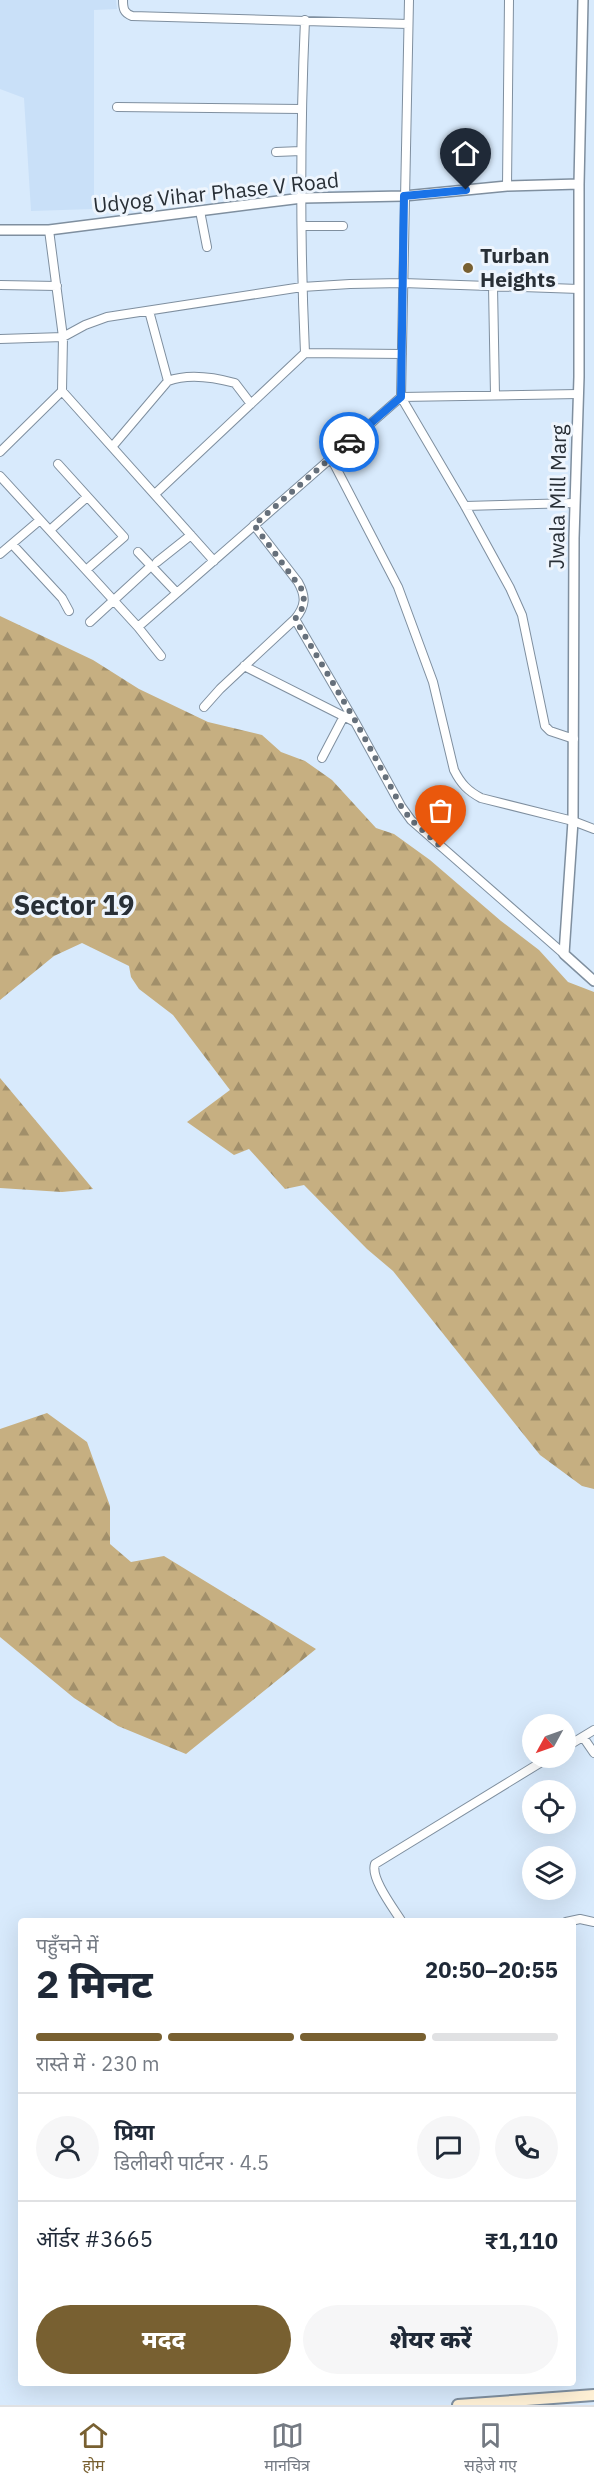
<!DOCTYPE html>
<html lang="hi">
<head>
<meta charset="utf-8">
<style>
	:root { --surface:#fff; --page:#f6f6f7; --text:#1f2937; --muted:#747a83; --line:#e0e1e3; --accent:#786031 }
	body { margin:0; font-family:"IBM Plex Sans","Noto Sans Devanagari",sans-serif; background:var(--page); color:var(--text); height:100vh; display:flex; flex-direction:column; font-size:22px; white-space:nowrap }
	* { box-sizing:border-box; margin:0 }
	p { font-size:20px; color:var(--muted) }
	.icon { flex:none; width:33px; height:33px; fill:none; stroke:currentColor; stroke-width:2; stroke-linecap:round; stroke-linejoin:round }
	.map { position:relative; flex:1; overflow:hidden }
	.details { position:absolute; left:18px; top:1918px; width:558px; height:468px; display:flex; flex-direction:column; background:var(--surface); border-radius:6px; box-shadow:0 6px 24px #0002 }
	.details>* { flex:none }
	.needle { width:39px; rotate:230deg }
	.fabs { position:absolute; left:522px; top:1714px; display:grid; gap:12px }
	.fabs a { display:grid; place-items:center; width:54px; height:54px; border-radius:50%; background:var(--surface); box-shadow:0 6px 24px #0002; font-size:30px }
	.pin { position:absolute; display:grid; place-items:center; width:51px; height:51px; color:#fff; margin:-62px -26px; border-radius:50% 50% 50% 0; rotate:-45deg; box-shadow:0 0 6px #0007 }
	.pin .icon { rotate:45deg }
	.courier { position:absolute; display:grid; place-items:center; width:60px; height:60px; margin:-30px; border:4px solid #1a73e8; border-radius:50%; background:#fff; color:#222; box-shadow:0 2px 8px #0007 }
	.summary em { font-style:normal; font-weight:800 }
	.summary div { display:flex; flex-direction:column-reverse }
	.summary { display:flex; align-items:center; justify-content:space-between; height:102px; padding:0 18px }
	h1 { font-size:39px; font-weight:800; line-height:45px }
	.bar { display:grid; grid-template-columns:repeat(4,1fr); gap:9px 6px; align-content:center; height:72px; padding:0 18px }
	.bar i { height:8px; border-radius:4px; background:var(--line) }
	.bar .current { background:var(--accent) }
	.bar p { grid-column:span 4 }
	.line { display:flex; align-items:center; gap:15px; padding:0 18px; border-top:2px solid var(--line) }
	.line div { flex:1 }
	.round { display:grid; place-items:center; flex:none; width:63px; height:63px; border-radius:32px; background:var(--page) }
	.cta { display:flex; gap:12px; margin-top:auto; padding:12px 18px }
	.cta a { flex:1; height:69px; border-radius:36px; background:var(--accent); color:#fff; font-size:24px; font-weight:800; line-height:69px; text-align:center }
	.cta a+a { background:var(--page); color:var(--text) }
	.tabs { display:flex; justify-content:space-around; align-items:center; height:84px; border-top:2px solid var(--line); background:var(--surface); font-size:16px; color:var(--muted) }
	.tabs a { display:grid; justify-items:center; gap:3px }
	.tabs .current { color:var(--accent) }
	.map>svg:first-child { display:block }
	.built { fill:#c9e0f8 }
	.forest { fill:url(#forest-firs) }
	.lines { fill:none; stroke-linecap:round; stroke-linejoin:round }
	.minor-casing { stroke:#7f8f9f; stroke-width:10 }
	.tertiary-casing { stroke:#7f8f9f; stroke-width:12 }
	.secondary-casing { stroke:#7f8f9f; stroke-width:14 }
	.minor { stroke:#fff; stroke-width:8 }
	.tertiary { stroke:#fff; stroke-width:9 }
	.secondary { stroke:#fef0d5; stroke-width:10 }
	.done { stroke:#66707b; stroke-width:6; stroke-dasharray:0 10.8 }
	.route { stroke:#1a73e8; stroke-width:8 }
	.poi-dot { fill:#786031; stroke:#eef5fd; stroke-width:2 }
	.labels { text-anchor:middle; stroke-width:6; stroke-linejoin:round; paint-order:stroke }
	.street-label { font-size:21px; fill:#282f36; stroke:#eef5fd }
	.poi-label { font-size:21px; font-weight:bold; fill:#282f36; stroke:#eef5fd; text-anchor:start }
	.district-label { font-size:27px; font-weight:bold; fill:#282f36; stroke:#eef5fd }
</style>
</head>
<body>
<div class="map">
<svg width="594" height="2405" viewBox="0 0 594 2405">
	<defs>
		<pattern id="forest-firs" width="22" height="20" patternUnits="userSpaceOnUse" patternTransform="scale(1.5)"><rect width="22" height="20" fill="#c6af81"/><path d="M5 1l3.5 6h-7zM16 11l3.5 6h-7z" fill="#a18f6a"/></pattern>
	</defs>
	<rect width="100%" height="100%" fill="#d8eafc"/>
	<path class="built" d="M0,0H116L117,9L94,10V209L31,211L24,98L0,89Z"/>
	<path class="forest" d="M0,616L93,660L139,689L208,722L262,735L281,752L305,761L332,780L376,828L394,834L430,860L501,921L539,950L568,982L594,992V1489L582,1486L540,1455L393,1271L367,1249L304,1185L285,1189L249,1149L234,1155L187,1122L230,1090L173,1015L139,989L131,977L129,966L82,943L54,956L0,1000Z
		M0,1078L93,1189L62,1192L0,1188Z
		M47,1413L87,1442L110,1506V1544L131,1562L164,1556L316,1649L186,1754L118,1726L74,1698L0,1637V1429Z"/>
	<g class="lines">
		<g class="minor-casing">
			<path id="minor" d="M123,0C123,9 124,13 132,16L408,24
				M409,0L401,397L465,506L510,588L522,615L545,726L550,731L574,739
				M117,107L301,109
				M276,152L301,151
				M507,186L509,0
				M200,211L207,247
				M302,226H343
				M0,285L57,286
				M493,286L495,395
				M149,311L168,381
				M0,339L63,337L85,325L107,317L302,287L350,284L403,283L579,289
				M305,353L402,354
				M62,391L214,561
				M112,447L168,381C189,373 213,377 235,383L251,404
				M0,452L62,391L63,337L49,230
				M331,458L398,587L433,682L454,770C461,784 468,791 481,798L573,821L594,829
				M58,464L124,537L86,570
				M0,476L138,627L161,656
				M155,494L305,353C300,242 300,131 305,20
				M465,506L575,503
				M50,530L87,497
				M12,544L62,598L69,611
				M138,552L176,592
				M0,554L40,520
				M157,562L191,535
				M295,619L355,722L401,806L411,820L564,954
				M90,622L151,566
				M138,627L401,397L578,394
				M244,666L355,722
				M204,707L220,689L295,619C306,606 306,596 298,582L254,525
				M322,758L344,716
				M583,1737L594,1753
				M566,1747L594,1730
				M402,1922C394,1909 370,1878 375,1864L548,1758
				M566,1922L580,1919L594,1922"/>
		</g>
		<g class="tertiary-casing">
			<path id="tertiary" d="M583,0L579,184V377L574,538L573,821L564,954L594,981
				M0,230H49L302,198L404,196L507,186L579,184"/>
		</g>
		<g class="secondary-casing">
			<path id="secondary" d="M458,2405L594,2395"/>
		</g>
		<use href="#minor" class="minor"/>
		<use href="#tertiary" class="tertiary"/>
		<use href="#secondary" class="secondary"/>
	</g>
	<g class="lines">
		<path class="done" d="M349,442L254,525L303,591C305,603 303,610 295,619L356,722L401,806L411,820L441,847"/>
		<path class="route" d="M349,442L401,397L404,196L466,190"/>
	</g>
	<circle class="poi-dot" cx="468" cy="268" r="6"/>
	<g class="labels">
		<g class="street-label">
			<text transform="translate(216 193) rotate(-6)" y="7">Udyog Vihar Phase V Road</text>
			<text transform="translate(558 497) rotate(-89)" y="7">Jwala Mill Marg</text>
		</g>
		<g class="poi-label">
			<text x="480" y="263">Turban<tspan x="480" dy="24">Heights</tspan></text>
		</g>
		<g class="district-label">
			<text x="74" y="915">Sector 19</text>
		</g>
	</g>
</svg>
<div class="fabs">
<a><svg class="needle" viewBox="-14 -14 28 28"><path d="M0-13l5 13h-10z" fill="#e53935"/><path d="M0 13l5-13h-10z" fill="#747a83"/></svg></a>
<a><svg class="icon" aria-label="locate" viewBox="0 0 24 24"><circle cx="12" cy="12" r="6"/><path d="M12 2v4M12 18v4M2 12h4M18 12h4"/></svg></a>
<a><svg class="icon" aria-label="layers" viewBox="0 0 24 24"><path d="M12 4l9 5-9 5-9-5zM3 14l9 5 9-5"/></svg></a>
</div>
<div class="pin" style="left:441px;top:847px;background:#ea580c"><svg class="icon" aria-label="bag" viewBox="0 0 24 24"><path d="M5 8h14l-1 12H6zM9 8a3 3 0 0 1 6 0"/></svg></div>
<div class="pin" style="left:466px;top:190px;background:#1f2937"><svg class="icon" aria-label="home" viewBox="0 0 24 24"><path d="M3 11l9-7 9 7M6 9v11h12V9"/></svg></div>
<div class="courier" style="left:349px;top:442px"><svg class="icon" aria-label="car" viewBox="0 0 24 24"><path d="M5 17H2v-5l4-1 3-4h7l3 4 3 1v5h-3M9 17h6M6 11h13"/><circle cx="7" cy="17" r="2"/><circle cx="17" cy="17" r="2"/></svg></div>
<section class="details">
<div class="summary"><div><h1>2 मिनट</h1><p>पहुँचने में</p></div><em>20:50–20:55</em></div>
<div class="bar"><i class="current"></i><i class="current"></i><i class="current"></i><i></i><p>रास्ते में · 230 m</p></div>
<div class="line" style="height:108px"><a class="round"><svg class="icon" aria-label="person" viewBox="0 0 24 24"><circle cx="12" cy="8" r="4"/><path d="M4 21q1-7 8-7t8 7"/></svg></a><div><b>प्रिया</b><p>डिलीवरी पार्टनर · 4.5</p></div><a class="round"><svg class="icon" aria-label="chat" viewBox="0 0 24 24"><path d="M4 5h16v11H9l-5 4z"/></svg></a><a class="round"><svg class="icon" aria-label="phone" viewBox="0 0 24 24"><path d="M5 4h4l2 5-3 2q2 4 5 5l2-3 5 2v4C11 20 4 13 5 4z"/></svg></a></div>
<div class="line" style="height:78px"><div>ऑर्डर #3665</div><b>₹1,110</b></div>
<div class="cta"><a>मदद</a><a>शेयर करें</a></div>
</section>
</div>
<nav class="tabs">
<a class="current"><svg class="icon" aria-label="home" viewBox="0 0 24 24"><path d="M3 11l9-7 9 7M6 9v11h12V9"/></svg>होम</a>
<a><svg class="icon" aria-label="map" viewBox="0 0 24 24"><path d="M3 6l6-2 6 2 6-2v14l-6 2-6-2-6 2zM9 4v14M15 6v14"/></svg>मानचित्र</a>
<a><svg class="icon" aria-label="saved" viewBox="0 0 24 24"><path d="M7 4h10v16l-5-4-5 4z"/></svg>सहेजे गए</a>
</nav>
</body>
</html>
